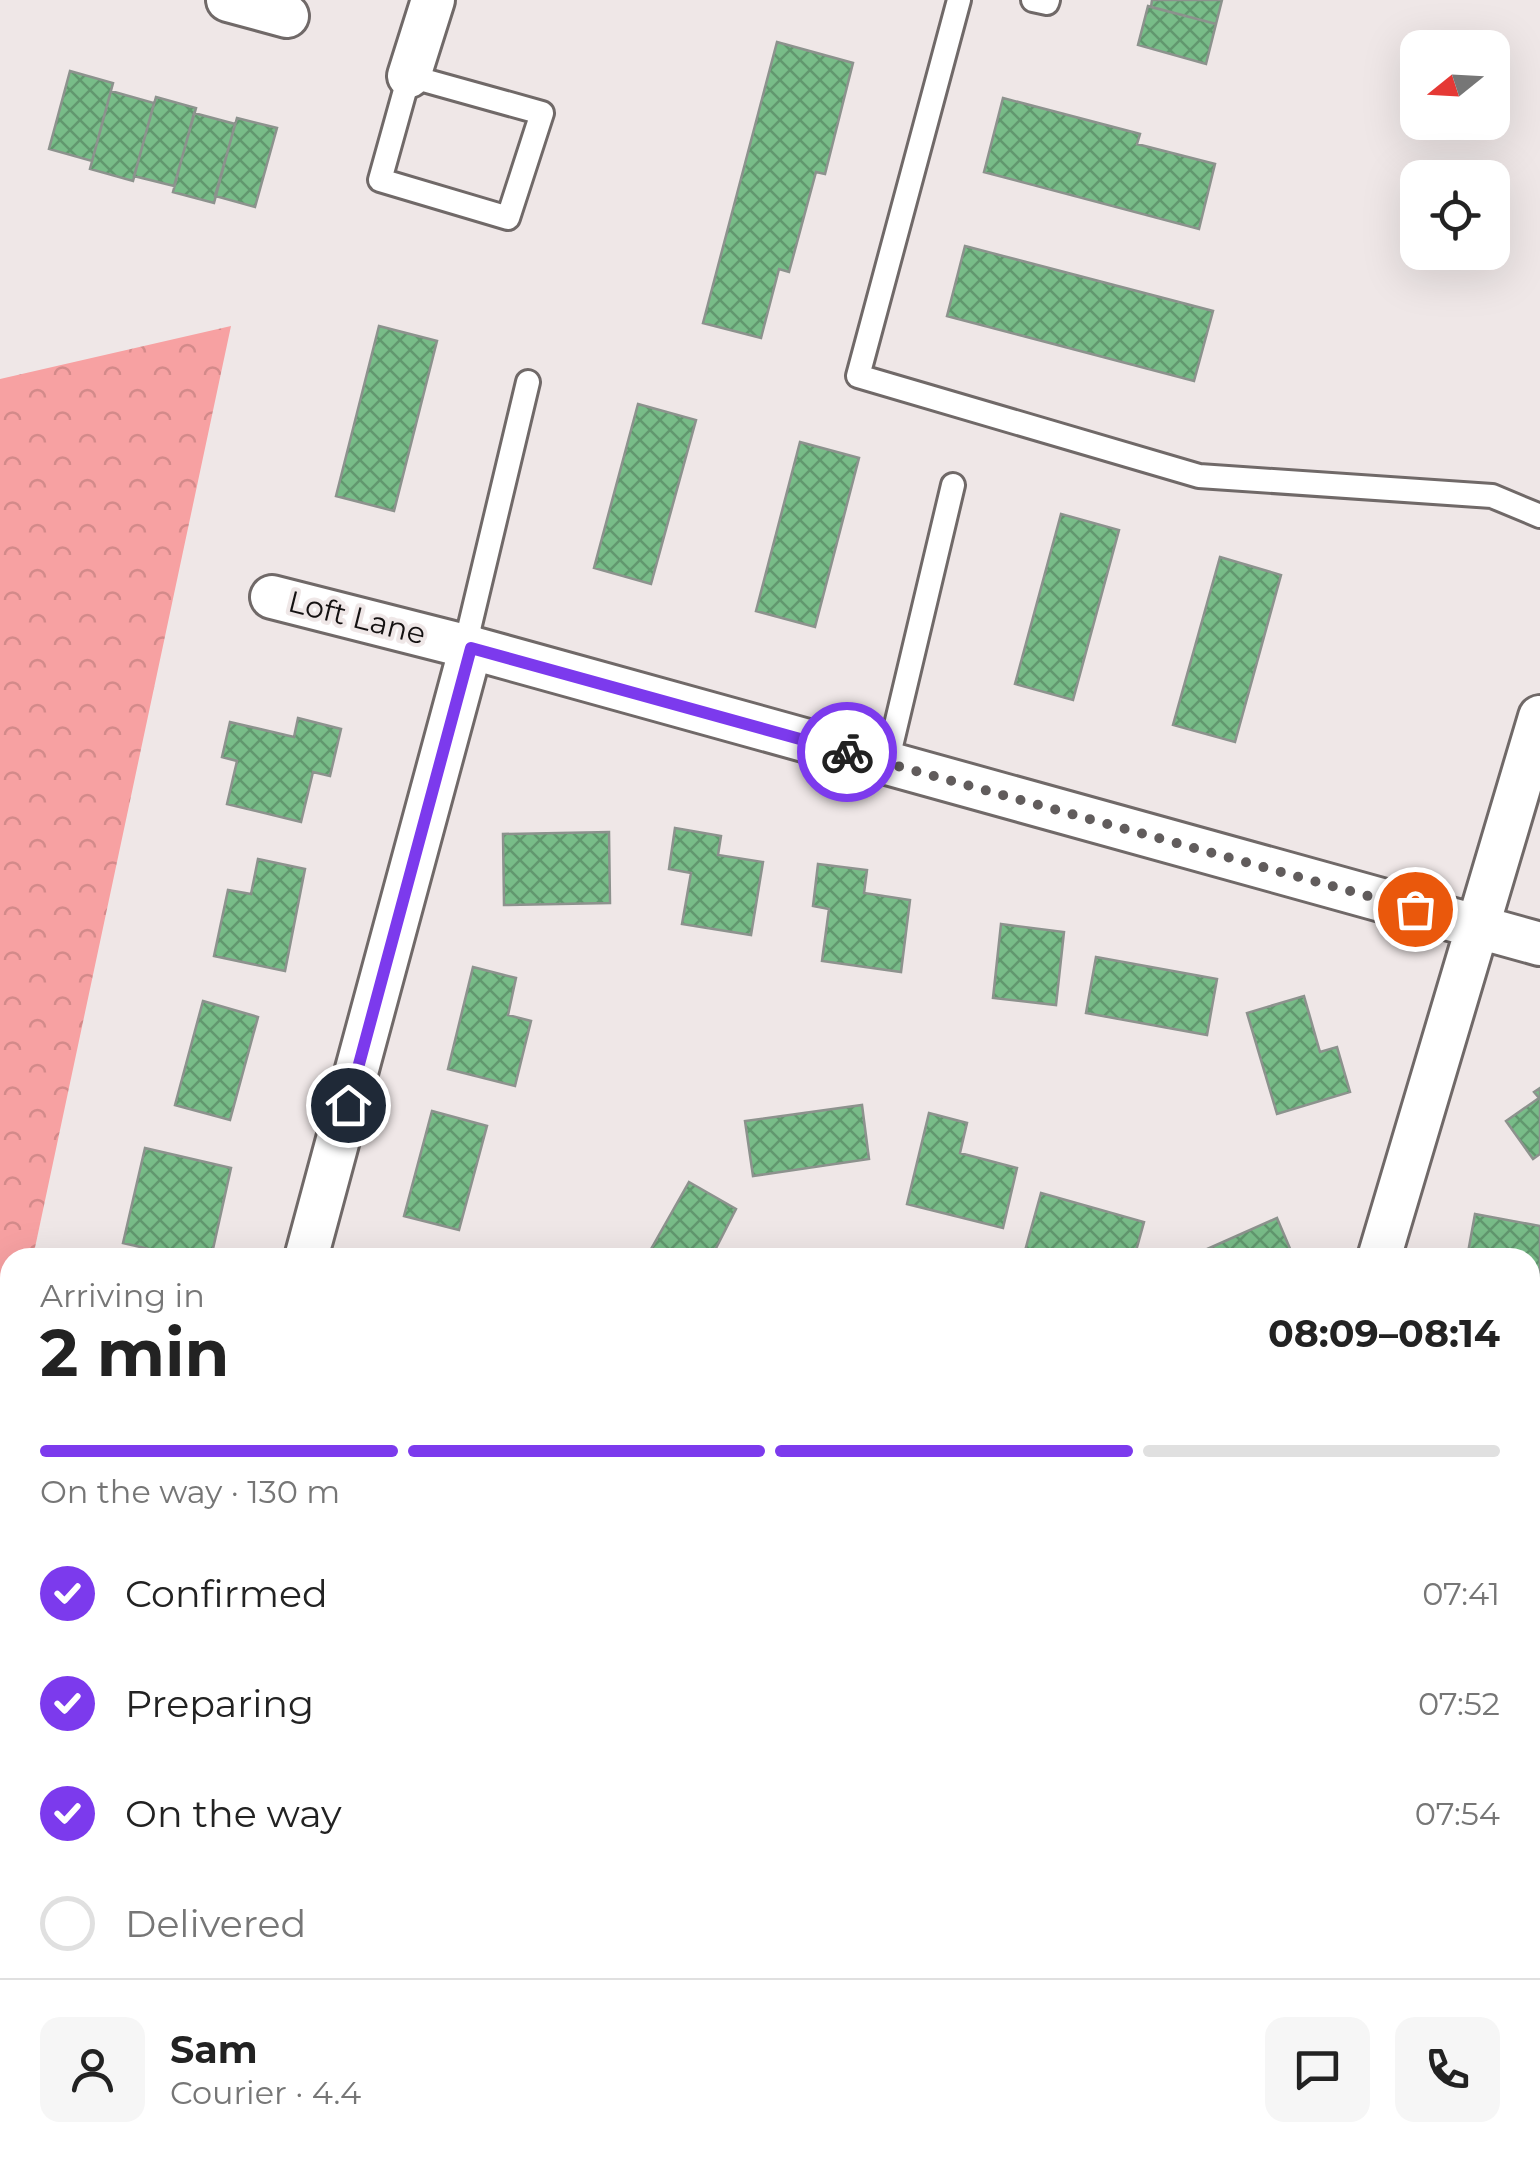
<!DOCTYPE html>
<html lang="en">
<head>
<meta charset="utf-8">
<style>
	:root { --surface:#fff; --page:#f6f6f6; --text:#222; --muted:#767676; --line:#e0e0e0; --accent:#7c3aed }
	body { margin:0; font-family:Montserrat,sans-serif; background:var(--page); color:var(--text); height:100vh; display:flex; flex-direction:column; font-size:38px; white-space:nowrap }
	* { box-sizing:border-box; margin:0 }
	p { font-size:32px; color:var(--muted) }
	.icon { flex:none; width:55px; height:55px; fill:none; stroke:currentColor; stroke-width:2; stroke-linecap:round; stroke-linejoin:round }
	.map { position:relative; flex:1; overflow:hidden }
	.sheet { position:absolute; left:0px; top:1248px; width:1540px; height:932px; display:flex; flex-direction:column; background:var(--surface); border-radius:30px 30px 0 0; box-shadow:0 10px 40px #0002 }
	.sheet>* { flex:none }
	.needle { width:65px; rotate:252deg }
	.buttons { position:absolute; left:1400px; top:30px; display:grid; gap:20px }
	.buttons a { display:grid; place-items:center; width:110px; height:110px; border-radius:20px; background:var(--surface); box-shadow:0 10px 40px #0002; font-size:50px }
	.pin { position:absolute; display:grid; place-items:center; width:85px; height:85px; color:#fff; margin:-42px; border:5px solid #fff; border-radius:50%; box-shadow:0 2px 10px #0007 }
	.courier { position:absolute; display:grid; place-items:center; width:100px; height:100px; margin:-50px; border:8px solid #7c3aed; border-radius:50%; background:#fff; color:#222; box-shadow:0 2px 12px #0007 }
	.overview em { font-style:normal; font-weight:700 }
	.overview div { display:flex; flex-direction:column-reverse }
	.overview { display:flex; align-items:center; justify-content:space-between; height:170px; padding:0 40px }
	h1 { font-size:65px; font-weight:700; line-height:75px }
	.bar { display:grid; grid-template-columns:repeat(4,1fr); gap:15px 10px; align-content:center; height:120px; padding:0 40px }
	.bar i { height:12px; border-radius:8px; background:var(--line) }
	.bar .on { background:var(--accent) }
	.bar p { grid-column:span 4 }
	.line { display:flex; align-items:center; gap:25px; padding:0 40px; border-top:2px solid var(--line) }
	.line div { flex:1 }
	.round { display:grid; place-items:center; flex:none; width:105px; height:105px; border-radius:20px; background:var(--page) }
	ol { padding:0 40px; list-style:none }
	li { display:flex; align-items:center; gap:30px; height:110px }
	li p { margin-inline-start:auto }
	li .icon { padding:10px; border-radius:50%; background:var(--accent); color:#fff; stroke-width:4 }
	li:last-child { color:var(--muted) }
	li i { width:55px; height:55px; border:5px solid var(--line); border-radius:50% }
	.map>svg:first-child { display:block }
	.forest { fill:url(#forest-crowns) }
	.park { fill:url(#park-crowns) }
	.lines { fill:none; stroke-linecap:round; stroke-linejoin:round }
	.stream { stroke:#b47778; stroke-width:12 }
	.building { fill:url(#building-cross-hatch); stroke:#8c928d; stroke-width:2.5 }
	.lane-casing { stroke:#706968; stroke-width:28 }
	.street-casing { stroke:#706968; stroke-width:48 }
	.lane { stroke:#fff; stroke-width:22 }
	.street { stroke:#fff; stroke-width:42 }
	.done { stroke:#615c5c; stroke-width:10; stroke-dasharray:0 18 }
	.route { stroke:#7c3aed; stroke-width:12 }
	.labels { text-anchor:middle; stroke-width:8; stroke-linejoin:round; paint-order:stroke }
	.street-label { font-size:30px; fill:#141111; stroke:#efe7e7 }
</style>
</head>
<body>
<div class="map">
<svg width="1540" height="2179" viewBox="0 0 1540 2179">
	<defs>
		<pattern id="forest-crowns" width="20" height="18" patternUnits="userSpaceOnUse" patternTransform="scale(2.5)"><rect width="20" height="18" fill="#f7a1a2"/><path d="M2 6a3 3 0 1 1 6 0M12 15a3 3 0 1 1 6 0" fill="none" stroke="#d38a8a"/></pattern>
		<pattern id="park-crowns" width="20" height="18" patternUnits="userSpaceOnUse" patternTransform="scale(2.5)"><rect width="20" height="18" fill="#fcbdbd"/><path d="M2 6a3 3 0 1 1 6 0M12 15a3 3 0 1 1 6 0" fill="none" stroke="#d7a1a1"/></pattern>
		<pattern id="building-cross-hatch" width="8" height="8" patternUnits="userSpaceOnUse" patternTransform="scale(2.5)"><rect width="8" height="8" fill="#78bc88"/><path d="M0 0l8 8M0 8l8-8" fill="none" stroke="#61976e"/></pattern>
	</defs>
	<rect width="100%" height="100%" fill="#efe7e7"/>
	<path class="forest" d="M231,326L33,1257L10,1258V1364L0,1411V379Z
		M1540,1594V2179H1309L1296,2170H1530V1632Z"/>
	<path class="park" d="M10,1780V2170H380L392,2179H0V1782Z
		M1540,2090V2179H1514L1517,2170H1530V2125Z"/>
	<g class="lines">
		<path class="stream" d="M0,2071L10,2084
			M58,2170L61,2179
			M462,2170L487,2179
			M413,2179L426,2170"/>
	</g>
	<path class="building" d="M1152,0H1222L1216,24L1151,7Z
		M1148,6L1216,24L1206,64L1138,45Z
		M777,42L853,63L825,174L816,172L789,272L779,269L761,338L703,323Z
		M70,71L113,83L92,161L49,149Z
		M111,91L154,103L133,181L90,169Z
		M156,97L196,108L174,186L134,176Z
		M1003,98L1140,134L1137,144L1215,164L1199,229L984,172Z
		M194,113L235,124L214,203L173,192Z
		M237,118L277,128L255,207L215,196Z
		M965,246L1213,311L1194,381L947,316Z
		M379,326L437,341L394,511L336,496Z
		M638,404L696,420L651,584L594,568Z
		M800,442L859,458L815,627L756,611Z
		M1061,514L1119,530L1073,700L1015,684Z
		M1220,557L1281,575L1235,742L1173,725Z
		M298,718L341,729L330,776L313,772L301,822L227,804L237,761L222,757L230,722L294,737Z
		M675,828L721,836L718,855L763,862L751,935L682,924L691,873L669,869Z
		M609,832L610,903L504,905L503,834Z
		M258,859L305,869L285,971L214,956L228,890L251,894Z
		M818,864L867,870L864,893L910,900L901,972L822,961L829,909L813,906Z
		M1001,924L1064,932L1056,1005L993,998Z
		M1096,957L1217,979L1207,1035L1086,1013Z
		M473,967L516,978L508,1015L531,1021L515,1086L448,1069Z
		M1304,996L1320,1052L1337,1047L1350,1092L1277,1114L1247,1013Z
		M203,1001L258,1017L230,1120L175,1105Z
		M1540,1088V1154L1533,1159L1506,1121L1539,1098L1534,1092Z
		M862,1105L869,1159L753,1176L745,1121Z
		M432,1111L487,1126L459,1230L404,1216Z
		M929,1113L967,1123L960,1153L1017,1168L1003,1228L907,1204Z
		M145,1148L231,1168L211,1258H188L123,1243Z
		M689,1182L736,1209L711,1258H646Z
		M1041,1193L1144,1222L1134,1258H1023Z
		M1475,1214L1540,1226V1272L1530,1324V1258H1467Z
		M1277,1218L1294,1258H1187Z
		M759,2170H839L833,2179H753Z
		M1102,2170H1184L1178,2179H1096Z"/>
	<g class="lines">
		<g class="lane-casing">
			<path id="lane" d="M959,0L858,376L1199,476L1492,496L1540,516
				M1033,0L1047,3L1048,0
				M409,76L542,113L508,218L380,180Z
				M465,646L528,382
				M887,763L953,485"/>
		</g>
		<g class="street-casing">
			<path id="street" d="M228,0L287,16
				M409,76L433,0
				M272,597L465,646L1540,944
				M306,1258L471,647
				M1379,1258L1540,717
				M967,2179L973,2170"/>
		</g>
		<use href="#lane" class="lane"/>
		<use href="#street" class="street"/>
	</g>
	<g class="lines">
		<path class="done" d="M847,752L1415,909"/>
		<path class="route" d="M348,1105L471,648L847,752"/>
	</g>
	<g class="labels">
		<g class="street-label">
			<text transform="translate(357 618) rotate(14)" y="10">Loft Lane</text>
		</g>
	</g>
</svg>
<div class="buttons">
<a><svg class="needle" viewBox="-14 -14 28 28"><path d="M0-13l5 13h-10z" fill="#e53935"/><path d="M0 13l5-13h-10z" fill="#767676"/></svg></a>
<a><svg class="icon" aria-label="locate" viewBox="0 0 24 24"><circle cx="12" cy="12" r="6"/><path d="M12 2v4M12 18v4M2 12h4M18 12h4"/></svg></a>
</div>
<div class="pin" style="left:1415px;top:909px;background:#ea580c"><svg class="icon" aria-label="bag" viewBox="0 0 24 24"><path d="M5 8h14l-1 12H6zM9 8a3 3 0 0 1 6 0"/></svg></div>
<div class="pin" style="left:348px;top:1105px;background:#1f2937"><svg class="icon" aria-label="home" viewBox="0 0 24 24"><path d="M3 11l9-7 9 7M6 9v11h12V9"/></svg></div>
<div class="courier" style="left:847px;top:752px"><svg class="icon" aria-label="bike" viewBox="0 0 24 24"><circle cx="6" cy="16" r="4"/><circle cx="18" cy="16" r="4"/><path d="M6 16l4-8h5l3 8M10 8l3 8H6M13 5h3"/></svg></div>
<section class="sheet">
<div class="overview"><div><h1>2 min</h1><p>Arriving in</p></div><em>08:09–08:14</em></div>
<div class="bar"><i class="on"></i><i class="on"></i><i class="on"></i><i></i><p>On the way · 130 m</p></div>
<ol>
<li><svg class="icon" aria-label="check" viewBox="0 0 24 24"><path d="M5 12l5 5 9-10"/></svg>Confirmed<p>07:41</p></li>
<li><svg class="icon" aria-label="check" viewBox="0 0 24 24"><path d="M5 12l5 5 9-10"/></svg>Preparing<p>07:52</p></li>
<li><svg class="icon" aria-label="check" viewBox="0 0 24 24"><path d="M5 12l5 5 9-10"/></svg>On the way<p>07:54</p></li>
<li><i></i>Delivered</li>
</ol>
<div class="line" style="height:180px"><a class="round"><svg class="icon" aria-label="person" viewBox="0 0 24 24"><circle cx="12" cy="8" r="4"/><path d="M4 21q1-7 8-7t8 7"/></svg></a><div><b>Sam</b><p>Courier · 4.4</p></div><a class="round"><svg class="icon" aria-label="chat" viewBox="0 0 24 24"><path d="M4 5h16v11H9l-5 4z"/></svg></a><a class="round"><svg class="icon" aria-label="phone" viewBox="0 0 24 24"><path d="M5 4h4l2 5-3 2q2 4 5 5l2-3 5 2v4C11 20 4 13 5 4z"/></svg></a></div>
</section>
</div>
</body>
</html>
